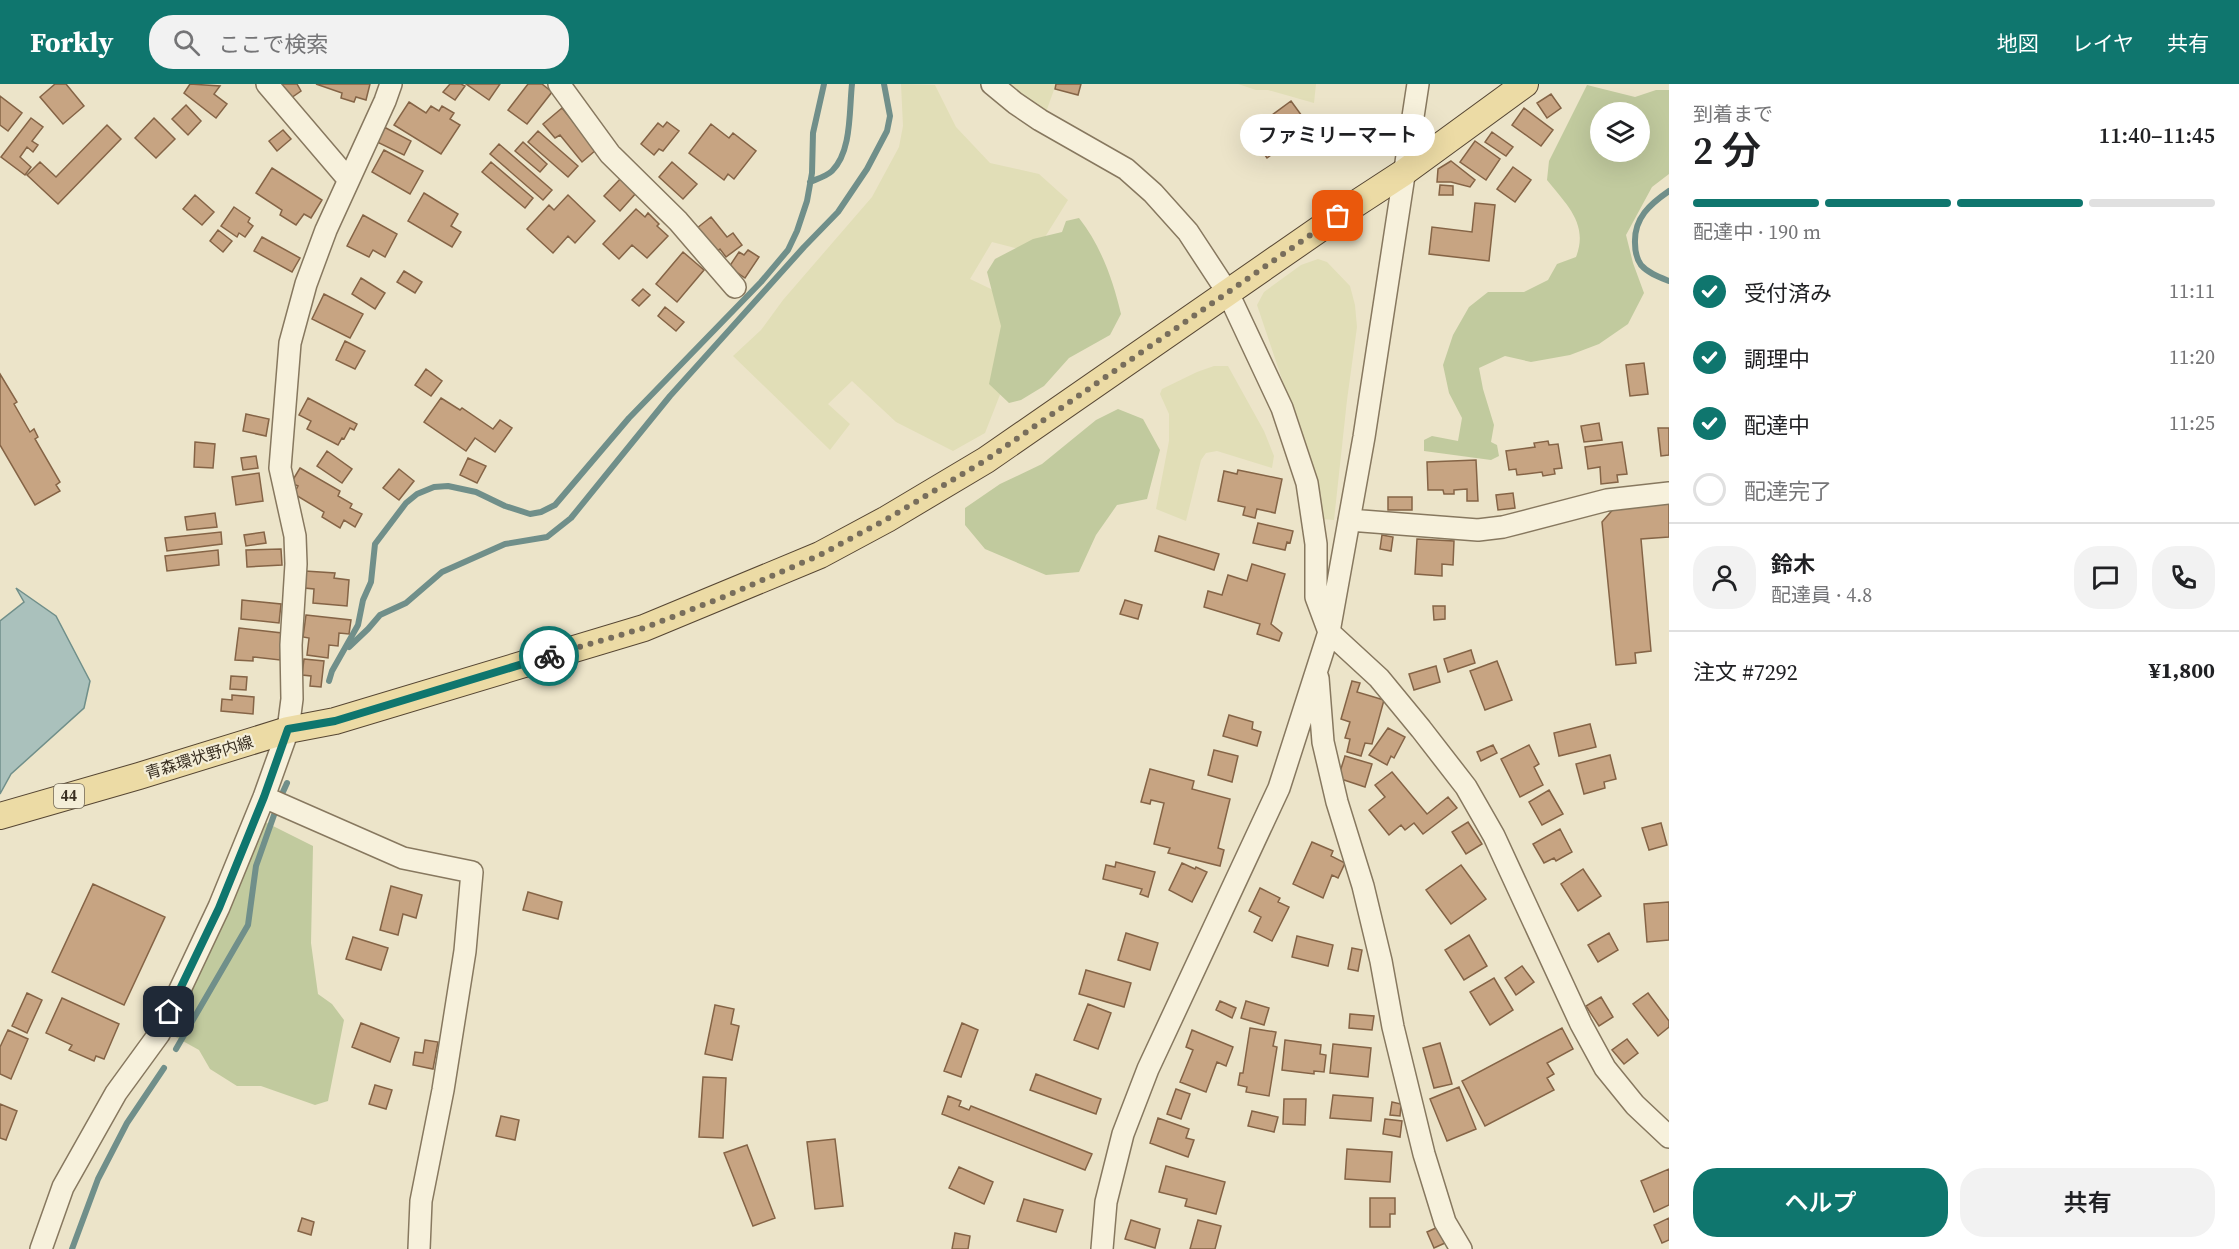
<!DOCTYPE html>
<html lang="ja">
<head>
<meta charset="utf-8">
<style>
	:root { --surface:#fff; --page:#f2f2f2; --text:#202124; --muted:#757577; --line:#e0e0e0; --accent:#0f766e }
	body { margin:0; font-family:"Source Serif 4","Noto Sans JP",serif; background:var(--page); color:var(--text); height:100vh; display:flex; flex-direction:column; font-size:22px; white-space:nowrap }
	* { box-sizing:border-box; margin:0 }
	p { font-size:20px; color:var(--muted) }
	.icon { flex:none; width:33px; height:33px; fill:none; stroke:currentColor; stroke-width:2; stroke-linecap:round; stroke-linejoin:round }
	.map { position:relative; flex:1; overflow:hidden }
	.drawer { display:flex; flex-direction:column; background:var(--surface); width:570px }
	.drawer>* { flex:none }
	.fabs { position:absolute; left:1590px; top:18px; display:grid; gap:12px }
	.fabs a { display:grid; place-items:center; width:60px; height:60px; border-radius:50%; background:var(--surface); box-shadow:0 6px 24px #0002; font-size:30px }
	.pin { position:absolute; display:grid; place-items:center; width:51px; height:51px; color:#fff; margin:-26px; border-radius:12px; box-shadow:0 3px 9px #0006 }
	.courier { position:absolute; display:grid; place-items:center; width:60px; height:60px; margin:-30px; border:4px solid #0f766e; border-radius:50%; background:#fff; color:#222; box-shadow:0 2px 8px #0007 }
	.bubble { position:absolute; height:42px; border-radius:21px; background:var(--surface); box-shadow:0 6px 24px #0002; font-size:20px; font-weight:600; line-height:42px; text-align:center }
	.summary em { font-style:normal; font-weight:600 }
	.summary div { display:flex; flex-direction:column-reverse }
	.summary { display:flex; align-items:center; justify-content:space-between; height:102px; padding:0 24px }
	h1 { font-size:39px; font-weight:600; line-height:45px }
	.bar { display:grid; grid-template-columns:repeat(4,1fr); gap:9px 6px; align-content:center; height:72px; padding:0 24px }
	.bar i { height:8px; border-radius:4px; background:var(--line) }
	.bar .active { background:var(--accent) }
	.bar p { grid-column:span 4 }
	.line { display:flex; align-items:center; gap:15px; padding:0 24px; border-top:2px solid var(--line) }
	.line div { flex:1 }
	.round { display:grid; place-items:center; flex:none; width:63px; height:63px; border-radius:24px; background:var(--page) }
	ol { padding:0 24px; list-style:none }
	li { display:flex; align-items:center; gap:18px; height:66px }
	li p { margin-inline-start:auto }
	li .icon { padding:6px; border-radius:50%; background:var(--accent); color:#fff; stroke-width:4 }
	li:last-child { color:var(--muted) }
	li i { width:33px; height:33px; border:3px solid var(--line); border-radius:50% }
	.button { display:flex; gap:12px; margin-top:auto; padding:12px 24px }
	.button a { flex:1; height:69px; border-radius:24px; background:var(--accent); color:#fff; font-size:24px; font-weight:600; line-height:69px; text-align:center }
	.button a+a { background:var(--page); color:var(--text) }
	header { display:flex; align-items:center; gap:36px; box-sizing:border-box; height:84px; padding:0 30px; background:var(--accent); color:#fff }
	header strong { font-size:28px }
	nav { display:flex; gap:33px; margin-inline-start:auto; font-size:21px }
	.search { width:420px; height:54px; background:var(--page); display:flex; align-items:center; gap:15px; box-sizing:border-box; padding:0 21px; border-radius:24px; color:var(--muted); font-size:22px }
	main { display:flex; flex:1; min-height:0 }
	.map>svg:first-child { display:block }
	.farmland { fill:#e1deb7 }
	.green { fill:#c1ca9e; fill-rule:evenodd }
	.water { fill:#aac1bc; stroke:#708f8a; stroke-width:1.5 }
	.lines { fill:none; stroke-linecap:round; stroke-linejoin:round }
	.stream { stroke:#708f8a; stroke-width:6 }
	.building { fill:#c7a482; stroke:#856446; stroke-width:1.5 }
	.minor-casing { stroke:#87785f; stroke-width:24 }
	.major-casing { stroke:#564633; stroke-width:28 }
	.minor { stroke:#f7f1dc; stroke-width:21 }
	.major { stroke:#ecdba5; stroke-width:26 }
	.done { stroke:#786e5c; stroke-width:6; stroke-dasharray:0 10.8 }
	.route { stroke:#0f766e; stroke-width:8 }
	.labels { text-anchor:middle; stroke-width:4.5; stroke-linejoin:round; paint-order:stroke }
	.shield { fill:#f4eed8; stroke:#716858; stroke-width:1.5 }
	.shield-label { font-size:15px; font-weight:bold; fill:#392f21 }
	.street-label { font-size:16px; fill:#392f21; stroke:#f4eed8 }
</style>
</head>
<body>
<header>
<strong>Forkly</strong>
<div class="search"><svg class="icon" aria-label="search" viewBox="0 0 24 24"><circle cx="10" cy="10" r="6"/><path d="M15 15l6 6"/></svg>ここで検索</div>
<nav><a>地図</a><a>レイヤ</a><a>共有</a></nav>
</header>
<main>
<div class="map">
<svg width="1669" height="1165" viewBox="0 0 1669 1165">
	<rect width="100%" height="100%" fill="#ece4c9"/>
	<path class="farmland" d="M901,0L935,1L956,43L990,79L1039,90L1068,116L1035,169L992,158L970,195L991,205L1025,247L985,349L953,367L896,338L852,297L828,320L850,340L830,366L733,272L761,246L783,216L872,113L899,63L903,42Z
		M1010,0H1056L1045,31Z
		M1238,0H1316L1314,19L1268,6H1256Z
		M1318,175L1327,178L1350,202L1355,221L1357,243L1347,316L1334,436L1322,435L1320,408L1257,221L1264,208L1301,181Z
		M1214,282H1228L1264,347L1274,372L1272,384L1217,367L1206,369L1201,376L1186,437L1156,425L1169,357V330L1160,310L1162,305L1197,288Z"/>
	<path class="green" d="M1587,1L1635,13L1656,6H1669V90L1652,103L1626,151L1633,179L1644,209L1628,240L1599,260L1570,271L1531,278L1505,272L1479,284L1483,305L1494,341L1491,358L1497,361L1499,372L1491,376L1424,367V356L1432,352L1458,357L1462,334L1449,309L1443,281L1453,251L1469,223L1488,208H1524L1548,196L1557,180L1576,173C1589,140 1566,120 1547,96L1549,77ZM1600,28H1640V68H1600Z
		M1079,134C1101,162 1113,196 1121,230L1110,251L1069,274L1044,302L1021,316L1009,319L989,300L1001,242L987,188L995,175L1033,155L1062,148L1066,137Z
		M1118,325L1143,335L1160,366L1147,415L1117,421L1096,451L1079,488L1046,491L985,465L965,441V424L1000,400L1042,380L1096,336Z
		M265,738L313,762L311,859L318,910L332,920L344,936L328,1017L315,1021L261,1002H237L210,985L199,966L172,951Z"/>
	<path class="water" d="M16,504L56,532L90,597L84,624L11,690L0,710V537L24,518Z"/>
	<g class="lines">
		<path class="stream" d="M810,98C817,95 827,92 832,87C852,67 849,27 852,0
			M1669,107C1650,120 1634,134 1635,159C1635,167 1636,174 1641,181C1648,189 1659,193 1669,197
			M349,563L368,545L380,531L406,519L442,488L505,460L547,453L571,434L670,312L804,163L838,128L867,85L887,47L890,32L884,0
			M329,597L332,587L358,541L363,516L371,498L375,460L406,419L417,410L434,403L448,402L476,408L505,422L530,430L541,428L555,421L629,334L761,198L788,166L797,147L807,117L812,89L813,49L824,0
			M282,710L287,699
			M176,965L248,841L256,782L274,731
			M72,1165L98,1095L127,1039L164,984"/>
	</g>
	<path class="building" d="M55,0H66L84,22L63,40L40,13Z
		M190,0L220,2L214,10L227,20L216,34L184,9Z
		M277,0H297L301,7L291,14L287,7L283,10Z
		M316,0H370L366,16L356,13L354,18L341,14L342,9Z
		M450,0H461L465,2L455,16L443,8Z
		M466,0H500L489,16Z
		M528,0H542L552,8L527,40L508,26Z
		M1056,0H1081L1078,11L1055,5Z
		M1551,10L1561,24L1547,34L1537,19Z
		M0,12L22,29L8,47L0,41Z
		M1291,17L1310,43L1267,74L1249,48Z
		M409,18L426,29L431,22L439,27L442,22L454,29L450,35L460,41L441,70L394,41Z
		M186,21L201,37L188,51L172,35Z
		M562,24L596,66L582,78L560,51L555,54L543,40Z
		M1524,24L1553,46L1541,62L1512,41Z
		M31,34L43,43L32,57L38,61L33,68L27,63L20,73L31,83L25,91L1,73Z
		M154,34L175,55L156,74L135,54Z
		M667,38L679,47L663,67L659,65L654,71L641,60L658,39L663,43Z
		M711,40L729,54L733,49L756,67L734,95L728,90L724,96L689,69Z
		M107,41L121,55L58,120L27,91L40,78L56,93Z
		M384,43L411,57L404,71L377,58Z
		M283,46L291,55L277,67L269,57Z
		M538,47L578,82L568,93L528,58Z
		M1492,48L1513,63L1506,72L1485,58Z
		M1475,57L1500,75L1486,96L1460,78Z
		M523,58L547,80L540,88L515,67Z
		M499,60L552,106L543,116L490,70Z
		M384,66L423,87L410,110L372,88Z
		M1451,77L1475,96L1470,103L1451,98H1437L1438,85Z
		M491,78L533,114L525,124L482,88Z
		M672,78L697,100L683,115L659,93Z
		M1513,83L1531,96L1515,118L1497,105Z
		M272,84L322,116L311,134L304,130L296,141L280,131L282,126L256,109Z
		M622,93L637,108L620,127L604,112Z
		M1440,101L1453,102V111H1439Z
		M424,109L458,130L451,142L461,148L452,163L408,137Z
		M195,111L214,128L202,141L183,125Z
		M568,111L595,137L575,159L568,152L553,169L527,145L549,121L554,126Z
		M1475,119L1495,121L1489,177L1429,170L1432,143L1472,148Z
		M234,123L250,134L248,138L253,142L245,153L239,149L237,153L221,142Z
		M636,125L645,133L648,129L659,140L657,142L668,152L647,174L632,161L619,175L603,160Z
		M363,131L397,150L385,173L373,166L369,173L347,162Z
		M711,133L727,153L733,149L742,161L726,173L720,165L716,168L697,144Z
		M218,146L232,157L223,168L210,157Z
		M262,153L300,174L292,188L254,167Z
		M748,166L759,173L745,194L729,183L739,168L744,171Z
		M683,168L704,186L677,218L656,200Z
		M404,187L422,198L415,209L397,198Z
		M361,194L385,209L375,225L352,210Z
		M643,205L650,211L639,222L632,216Z
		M324,210L363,230L350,254L312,235Z
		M665,223L684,238L676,247L658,232Z
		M345,257L365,267L355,285L336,276Z
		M1644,279L1648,310L1630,312L1626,281Z
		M426,285L442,297L431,312L415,301Z
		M0,290L17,318L14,320L30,348L34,345L38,353L35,355L60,398L56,401L60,407L35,421L0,361Z
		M308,314L357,340L354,346L350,344L344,355L342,354L338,361L307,345L311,337L299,331Z
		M441,314L460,326L462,324L493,345L500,336L512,344L495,368L475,354L466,367L424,338Z
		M246,330L269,335L266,352L243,347Z
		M1599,339L1602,356L1584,358L1581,342Z
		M1658,344H1669V371L1661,372Z
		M1548,357L1549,361L1558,360L1562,384L1554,385L1555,390L1543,392L1542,388L1517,391L1516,385L1509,386L1506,367L1535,363L1534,359Z
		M195,358L215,360L213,384L194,383Z
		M1622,358L1627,390L1617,391L1618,398L1601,400L1600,383L1588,385L1585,363Z
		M327,367L352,385L342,399L317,382Z
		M256,372L258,384L243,386L241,374Z
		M468,374L486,382L477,399L460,391Z
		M1476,376L1478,417H1467V405L1454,406V410H1444L1443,406H1428L1427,378Z
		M300,384L340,407L338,412L352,420L350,424L362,430L355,443L344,436L340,444L322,433L324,428L294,410L298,402L291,399Z
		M399,385L414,397L399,416L383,404Z
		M1238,386L1282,395L1275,429L1257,425L1255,434L1243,431L1245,423L1218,417L1224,387L1237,390Z
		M259,389L263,417L236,421L232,393Z
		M1513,409L1515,424L1498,426L1496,411Z
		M1388,413H1412V426H1388Z
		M1669,418V453L1641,455L1651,567L1635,569L1636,579L1616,581L1602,438L1616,422Z
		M215,429L217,443L187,446L185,433Z
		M1258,439L1293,447L1290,459L1287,458L1285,466L1253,459Z
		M221,448L222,460L167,467L165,454Z
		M264,448L266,459L246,462L244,451Z
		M1382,451L1393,453L1391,467L1380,465Z
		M1159,452L1219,470L1214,486L1155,467Z
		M1417,455L1454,457L1453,481L1442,480V492L1415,490Z
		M281,465L282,481L247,483L246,466Z
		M218,466L219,481L167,487L165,472Z
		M1252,480L1285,490L1271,540L1282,549L1279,557L1257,550L1260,540L1204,523L1208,507L1222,511L1228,491L1247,497Z
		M305,487L335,489L334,494L349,496L347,522L313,519L314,505L304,504Z
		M242,516L281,520L279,539L241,535Z
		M1125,516L1142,521L1138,535L1120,530Z
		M1433,522H1445V535L1434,536Z
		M306,531L351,536L349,550L339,549L338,562L329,561L328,574L307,571L309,554L303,553Z
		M239,544L282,549L280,576L253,573V577L235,576Z
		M1471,566L1475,579L1448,588L1444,575Z
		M304,575L324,577L321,603L310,602L311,592L302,591Z
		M1497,577L1512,616L1485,626L1470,587Z
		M1436,582L1440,598L1414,606L1409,590Z
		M231,592L247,593L246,606L230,605Z
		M1352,597L1360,599L1357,608L1384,616L1372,660L1365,659L1361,672L1347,668L1350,655L1345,654L1350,638L1341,635Z
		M232,611L254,613L253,630L221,627L222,615L232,616Z
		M1229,631L1253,638L1252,645L1261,648L1257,662L1223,652Z
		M1590,640L1596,663L1559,672L1554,649Z
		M1388,644L1405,653L1394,674L1391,672L1387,681L1369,671Z
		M1493,661L1497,669L1481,677L1477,668Z
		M1529,661L1539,680L1534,683L1543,701L1520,713L1501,675Z
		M1214,666L1238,672L1232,698L1208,691Z
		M1610,671L1616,695L1604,698L1605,704L1584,710L1576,680Z
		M1345,672L1372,680L1365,703L1338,694Z
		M1150,685L1194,697L1192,705L1230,715L1218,764L1224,766L1220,782L1168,769L1170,764L1154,760L1164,719L1151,716L1150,720L1141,718Z
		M1392,688L1427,730L1448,713L1457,724L1423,750L1414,739L1405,746L1401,741L1389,751L1369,726L1385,713L1375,701Z
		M1549,706L1563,730L1542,741L1529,718Z
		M1468,738L1482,760L1466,770L1452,748Z
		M1661,739L1667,761L1649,766L1642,744Z
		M1560,745L1572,768L1556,777L1554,774L1544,779L1533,760Z
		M1312,758L1333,767L1331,772L1345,779L1338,794L1332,791L1323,814L1293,800Z
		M1116,778L1155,788L1148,813L1140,810L1142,805L1103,795L1106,781L1115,783Z
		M1182,779L1195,785L1196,783L1207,788L1192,818L1169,806Z
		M1461,781L1486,815L1451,840L1426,806Z
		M1583,785L1601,812L1578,827L1561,800Z
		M93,800L165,833L124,921L52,888Z
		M391,802L422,811L416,834L403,830L398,851L380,846Z
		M1260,804L1280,814L1278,818L1289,823L1272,857L1254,848L1261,833L1249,827Z
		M528,808L562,818L558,835L523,826Z
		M1669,818V856L1647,858L1644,820Z
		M1126,849L1158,859L1150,886L1118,876Z
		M1609,849L1618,866L1598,878L1588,861Z
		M1469,851L1487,882L1464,896L1445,866Z
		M1297,852L1333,861L1328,882L1292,873Z
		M353,853L388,864L381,886L346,875Z
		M1352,864L1362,866L1358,887L1348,885Z
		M1522,882L1534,898L1516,911L1505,894Z
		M1086,886L1131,899L1124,923L1079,910Z
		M1494,894L1513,926L1490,941L1470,908Z
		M27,909L42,916L27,949L12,942Z
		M1648,909L1669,937V943L1658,952L1633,920Z
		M1601,913L1613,933L1599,942L1586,922Z
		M62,914L119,940L104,975L96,972L94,977L69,966L72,961L46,949Z
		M1220,917L1236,924L1232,934L1216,926Z
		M1246,917L1269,924L1264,941L1241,934Z
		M1088,920L1111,929L1098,965L1074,956Z
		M715,921L734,925L731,940L739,942L732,976L705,970Z
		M1350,930L1374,932L1372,946L1349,944Z
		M361,939L399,954L390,978L352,963Z
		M962,939L978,946L961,993L944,987Z
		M1250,944L1276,948L1273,962L1277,963L1269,1012L1246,1008L1247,1003L1238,1001L1240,989H1243Z
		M1562,944L1573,965L1547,979L1554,990L1547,994L1554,1006L1485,1042L1462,997Z
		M8,946L28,955L11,995L0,990V963Z
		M1192,946L1233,963L1226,982L1217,978L1206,1008L1180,998L1193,966L1186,963Z
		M1627,955L1638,969L1624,980L1612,966Z
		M425,956L438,958L433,985L413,981L415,968L423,969Z
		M1285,956L1321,961L1320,970L1326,971L1324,988L1314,987V990L1282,986Z
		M1440,959L1452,1000L1434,1004L1423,964Z
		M1333,960L1371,964L1368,993L1330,989Z
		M1036,990L1101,1015L1096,1030L1030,1006Z
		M703,993L726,994L723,1054L699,1053Z
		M375,1001L392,1006L386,1025L369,1020Z
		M1459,1003L1476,1045L1447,1057L1430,1015Z
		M1176,1005L1190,1010L1181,1035L1167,1030Z
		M1333,1011L1373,1014L1371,1037L1330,1034Z
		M948,1012L961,1017L959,1022L969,1026L971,1022L1092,1070L1085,1086L942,1030Z
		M1284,1015H1306L1305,1041L1283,1040Z
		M1392,1018L1401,1020L1400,1032L1390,1031Z
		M0,1020L17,1027L6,1056L0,1054Z
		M1252,1027L1278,1033L1274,1048L1248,1042Z
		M501,1032L519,1036L515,1056L496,1052Z
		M1158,1034L1189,1045L1186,1054L1194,1056L1188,1073L1150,1059Z
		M1385,1035L1402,1037L1400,1053L1383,1050Z
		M835,1055L843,1122L815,1125L807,1058Z
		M747,1061L775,1134L753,1142L724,1069Z
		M1347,1065L1392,1068L1390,1098L1345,1095Z
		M1166,1082L1225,1098L1216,1130L1185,1122L1187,1115L1159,1108Z
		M959,1083L993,1098L984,1120L949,1104Z
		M1669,1085V1121L1654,1128L1641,1097Z
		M1370,1114H1395V1130H1390V1143H1370Z
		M1024,1115L1063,1126L1056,1148L1017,1137Z
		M302,1134L314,1138L311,1151L298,1147Z
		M1669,1134V1156L1662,1159L1654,1141Z
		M1131,1136L1160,1145L1155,1164L1125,1155Z
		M1198,1136L1221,1142L1215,1165H1190Z
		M1438,1143L1445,1159L1434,1164L1427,1148Z
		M955,1149L970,1152L968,1165H952Z"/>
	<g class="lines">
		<g class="minor-casing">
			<path id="minor" d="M267,0L348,95
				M559,0L610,70L678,137L735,203
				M992,0L1015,19L1040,36L1126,85L1153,109L1188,148L1228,209L1282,324L1307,399L1316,460V513L1329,548L1379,594L1421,645L1466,703L1494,752L1581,940L1605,984L1635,1021L1669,1053
				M1349,436L1478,446L1503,443L1607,416L1669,409
				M1318,594L1323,658L1337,718L1363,802L1381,877L1393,943L1424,1070L1445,1138L1461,1165
				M264,713L403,774L472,788L465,867L443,1006L421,1117L419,1165
				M41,1165L63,1103L116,1009L159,950L219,823L264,713L288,646L292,615L291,561L296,480L295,452L280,384L290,259L306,200L326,146L385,17L391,0
				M1102,1165L1106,1118L1123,1050L1148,985L1279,704L1329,548L1364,353L1418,0"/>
		</g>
		<g class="major-casing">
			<path id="major" d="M0,732L139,692L288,646L335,637L644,544L820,471L887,435L986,376L1357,119L1403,89L1525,0"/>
		</g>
		<use href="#minor" class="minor"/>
		<use href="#major" class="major"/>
	</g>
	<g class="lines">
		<path class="done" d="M549,572L644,544L726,512L820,471L887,435L986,376L1338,132"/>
		<path class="route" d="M169,928L219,824L264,713L288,645L335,637L549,572"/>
	</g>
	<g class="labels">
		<rect class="shield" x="54" y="700" width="30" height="24" rx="4.5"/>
		<g class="shield-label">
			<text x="69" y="717">44</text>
		</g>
		<g class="street-label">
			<text transform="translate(199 673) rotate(-17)" y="6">青森環状野内線</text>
		</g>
	</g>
</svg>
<div class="fabs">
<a><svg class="icon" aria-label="layers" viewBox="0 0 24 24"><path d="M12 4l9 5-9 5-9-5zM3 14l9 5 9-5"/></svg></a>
</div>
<div class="pin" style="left:1338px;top:132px;background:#ea580c"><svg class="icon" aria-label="bag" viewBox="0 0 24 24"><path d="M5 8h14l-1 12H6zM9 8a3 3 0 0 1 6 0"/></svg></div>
<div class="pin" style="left:169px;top:928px;background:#1f2937"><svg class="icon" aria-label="home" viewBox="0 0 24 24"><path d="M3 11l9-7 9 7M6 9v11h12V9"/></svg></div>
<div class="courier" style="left:549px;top:572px"><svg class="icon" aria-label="bike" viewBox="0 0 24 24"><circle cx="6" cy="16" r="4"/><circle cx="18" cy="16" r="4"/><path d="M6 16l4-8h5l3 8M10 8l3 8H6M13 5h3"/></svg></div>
<div class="bubble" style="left:1240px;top:30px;width:195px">ファミリーマート</div>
</div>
<section class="drawer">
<div class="summary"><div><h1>2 分</h1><p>到着まで</p></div><em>11:40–11:45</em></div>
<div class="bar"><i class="active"></i><i class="active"></i><i class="active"></i><i></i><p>配達中 · 190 m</p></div>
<ol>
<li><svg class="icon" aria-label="check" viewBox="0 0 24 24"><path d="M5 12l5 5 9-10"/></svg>受付済み<p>11:11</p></li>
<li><svg class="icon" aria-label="check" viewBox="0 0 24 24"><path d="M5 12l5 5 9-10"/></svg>調理中<p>11:20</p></li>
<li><svg class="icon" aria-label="check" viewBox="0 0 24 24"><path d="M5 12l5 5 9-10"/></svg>配達中<p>11:25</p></li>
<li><i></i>配達完了</li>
</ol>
<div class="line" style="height:108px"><a class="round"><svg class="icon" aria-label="person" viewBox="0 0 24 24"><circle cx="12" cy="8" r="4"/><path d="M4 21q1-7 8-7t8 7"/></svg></a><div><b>鈴木</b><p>配達員 · 4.8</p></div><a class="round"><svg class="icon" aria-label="chat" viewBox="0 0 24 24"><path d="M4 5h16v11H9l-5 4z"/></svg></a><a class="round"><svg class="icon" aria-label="phone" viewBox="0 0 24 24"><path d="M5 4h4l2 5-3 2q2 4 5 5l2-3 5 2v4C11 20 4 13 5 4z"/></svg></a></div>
<div class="line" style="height:78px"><div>注文 #7292</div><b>¥1,800</b></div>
<div class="button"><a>ヘルプ</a><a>共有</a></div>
</section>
</main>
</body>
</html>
